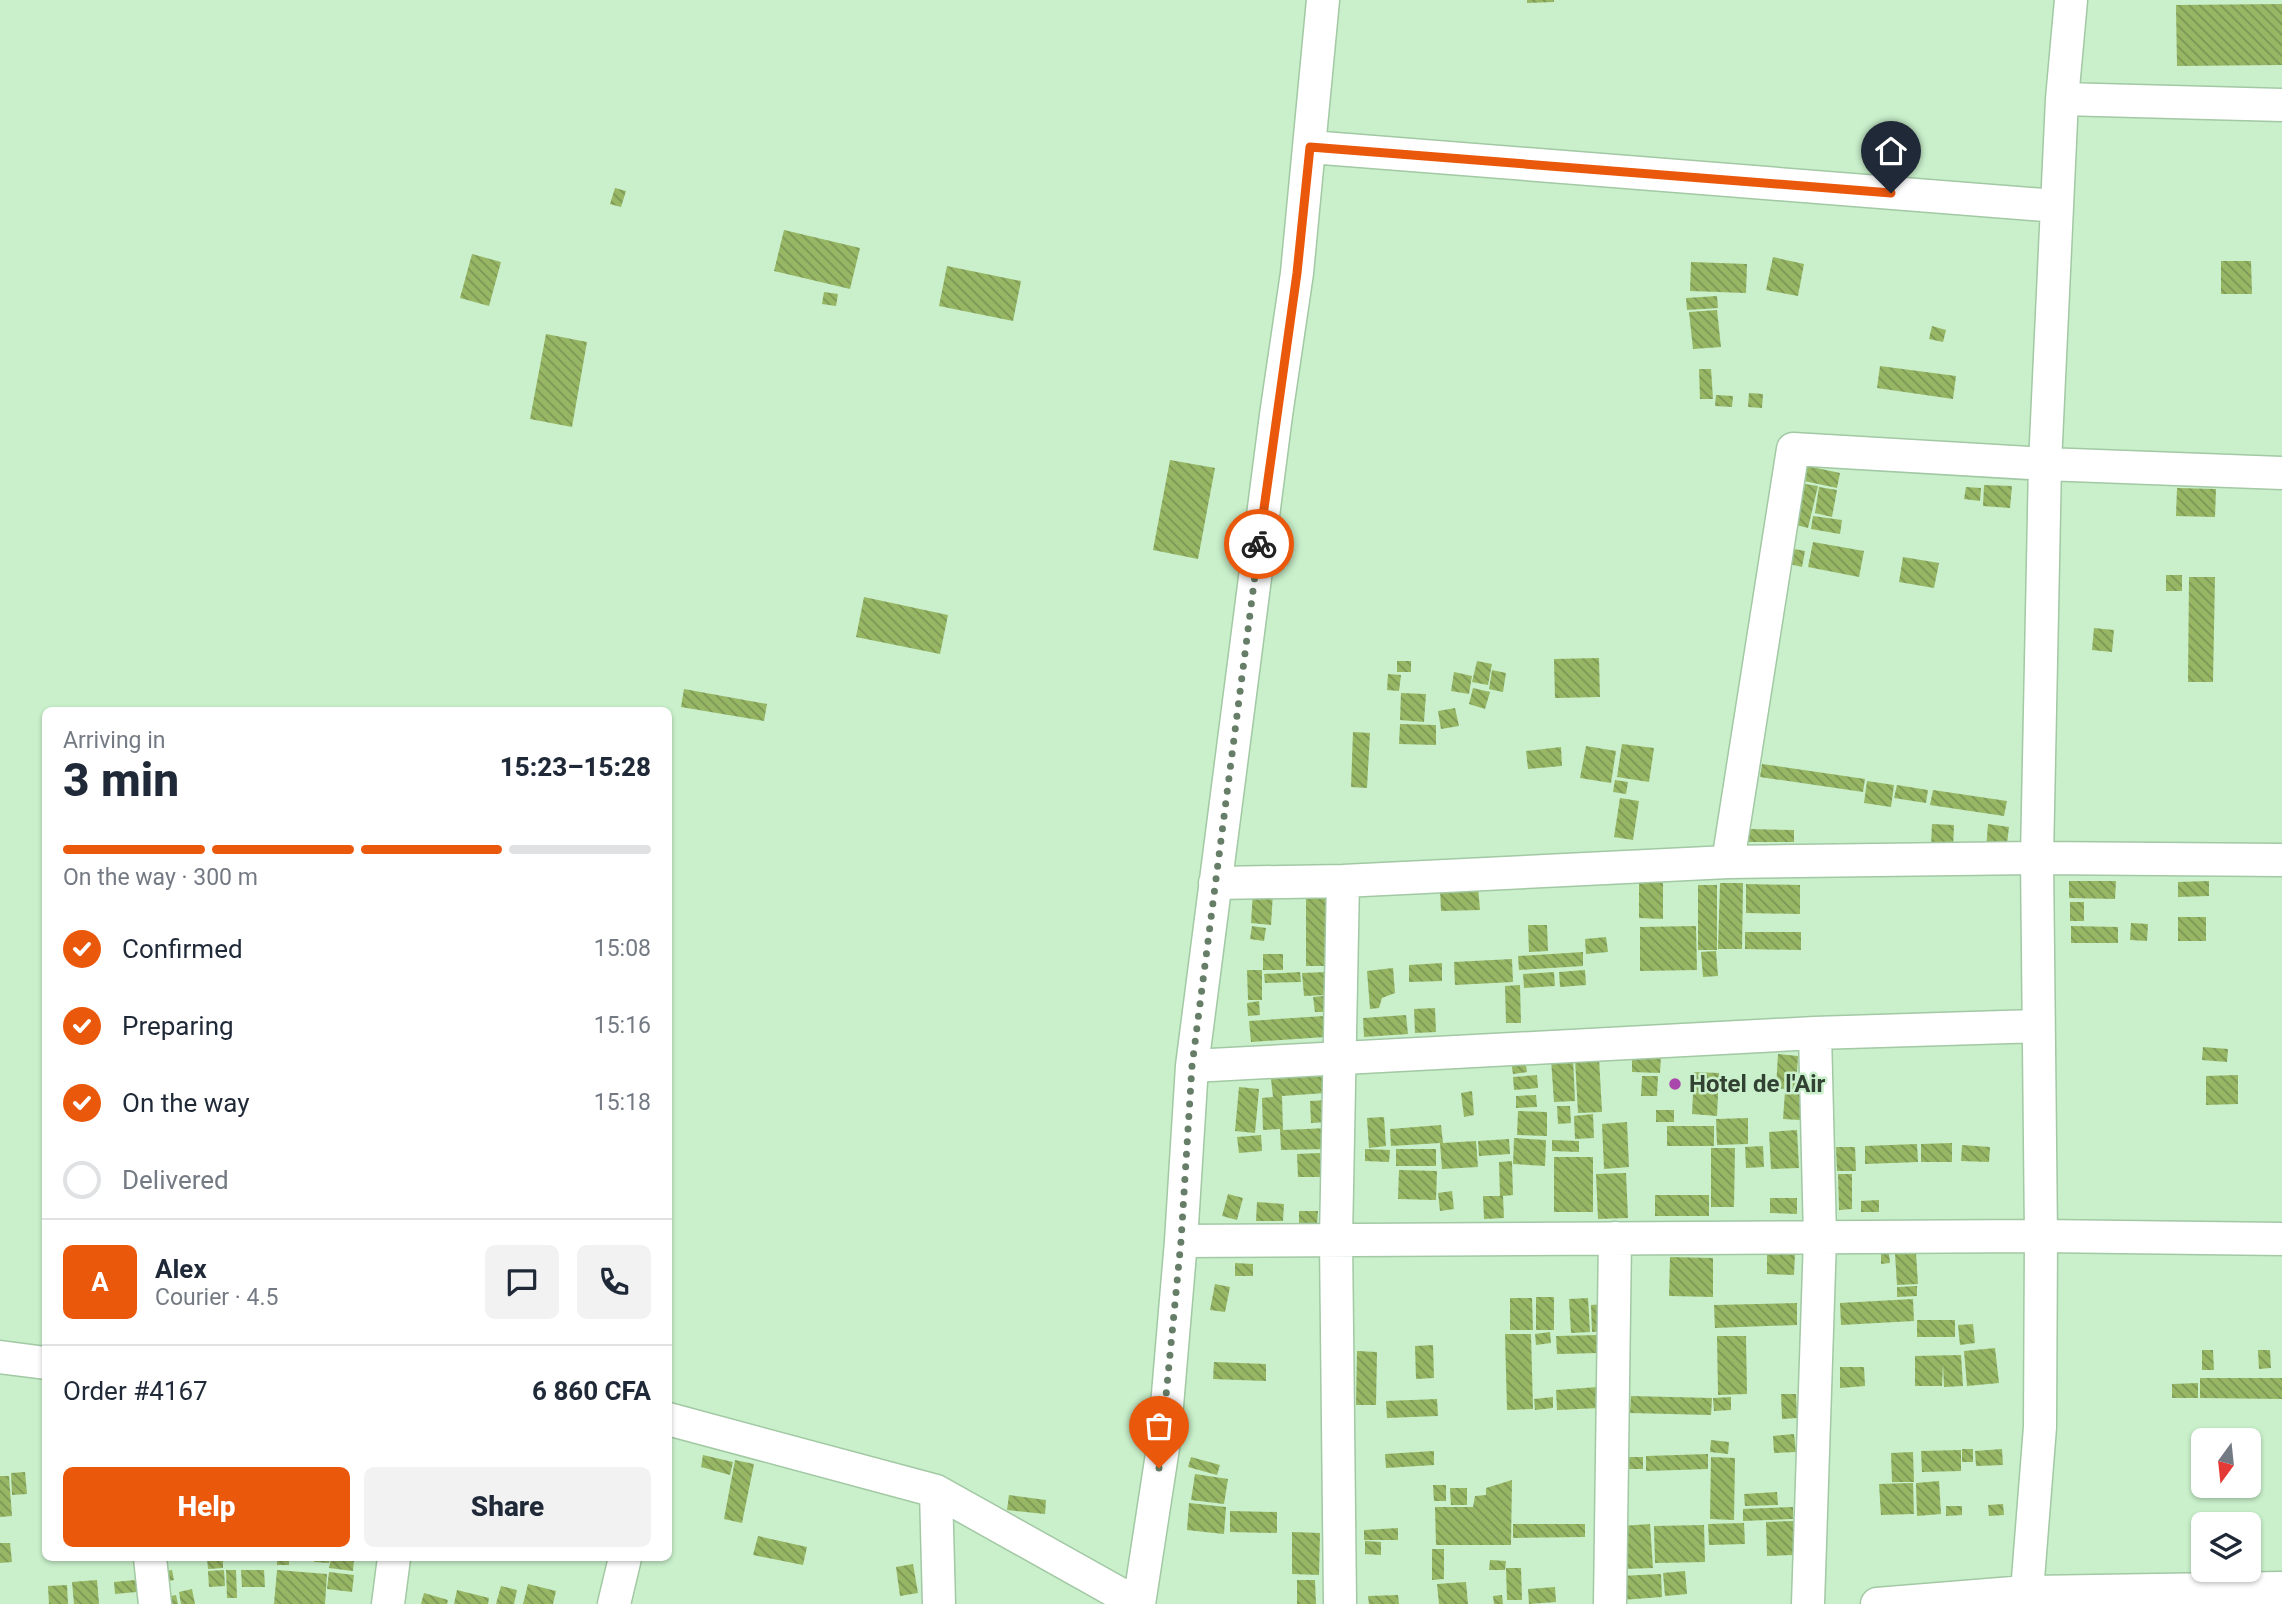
<!DOCTYPE html>
<html lang="en">
<head>
<meta charset="utf-8">
<style>
	:root { --surface:#fff; --page:#f2f2f3; --text:#1f2937; --muted:#747a83; --line:#e0e1e3; --accent:#ea580c }
	body { margin:0; font-family:Roboto,sans-serif; background:var(--page); color:var(--text); height:100vh; display:flex; flex-direction:column; font-size:26px; white-space:nowrap }
	* { box-sizing:border-box; margin:0 }
	p { font-size:23px; color:var(--muted) }
	.icon { flex:none; width:38px; height:38px; fill:none; stroke:currentColor; stroke-width:2; stroke-linecap:round; stroke-linejoin:round }
	.map { position:relative; flex:1; overflow:hidden }
	.details { position:absolute; left:42px; top:707px; width:630px; height:854px; display:flex; flex-direction:column; background:var(--surface); border-radius:10px; box-shadow:0 2px 5px #0004 }
	.details>* { flex:none }
	.needle { width:46px; rotate:195deg }
	.fabs { position:absolute; left:2191px; top:1428px; display:grid; gap:14px }
	.fabs a { display:grid; place-items:center; width:70px; height:70px; border-radius:10px; background:var(--surface); box-shadow:0 2px 5px #0004; font-size:35px }
	.pin { position:absolute; display:grid; place-items:center; width:60px; height:60px; color:#fff; margin:-72px -30px; border-radius:50% 50% 50% 0; rotate:-45deg; box-shadow:0 0 7px #0007 }
	.pin .icon { rotate:45deg }
	.courier { position:absolute; display:grid; place-items:center; width:70px; height:70px; margin:-35px; border:5px solid #ea580c; border-radius:50%; background:#fff; color:#222; box-shadow:0 2px 9px #0007 }
	.overview em { font-style:normal; font-weight:800 }
	.overview div { display:flex; flex-direction:column-reverse }
	.overview { display:flex; align-items:center; justify-content:space-between; height:119px; padding:0 21px }
	h1 { font-size:46px; font-weight:800; line-height:52px }
	.bar { display:grid; grid-template-columns:repeat(4,1fr); gap:10px 7px; align-content:center; height:84px; padding:0 21px }
	.bar i { height:9px; border-radius:5px; background:var(--line) }
	.bar .active { background:var(--accent) }
	.bar p { grid-column:span 4 }
	.line { display:flex; align-items:center; gap:18px; padding:0 21px; border-top:2px solid var(--line) }
	.line div { flex:1 }
	.round { display:grid; place-items:center; flex:none; width:74px; height:74px; border-radius:10px; background:var(--page) }
	ol { padding:0 21px; list-style:none }
	li { display:flex; align-items:center; gap:21px; height:77px }
	li p { margin-inline-start:auto }
	li .icon { padding:7px; border-radius:50%; background:var(--accent); color:#fff; stroke-width:4 }
	li:last-child { color:var(--muted) }
	li i { width:38px; height:38px; border:4px solid var(--line); border-radius:50% }
	.action { display:flex; gap:14px; margin-top:auto; padding:14px 21px }
	.action a { flex:1; height:80px; border-radius:10px; background:var(--accent); color:#fff; font-size:28px; font-weight:800; line-height:80px; text-align:center }
	.action a+a { background:var(--page); color:var(--text) }
	.map>svg:first-child { display:block }
	.building { fill:url(#building-back-hatch) }
	.lines { fill:none; stroke-linecap:round; stroke-linejoin:round }
	.minor-casing { stroke:#a2c8a4; stroke-width:35 }
	.minor { stroke:#fff; stroke-width:32 }
	.done { stroke:#667e68; stroke-width:7; stroke-dasharray:0 12.6 }
	.route { stroke:#ea580c; stroke-width:9 }
	.poi-dot { fill:#aa47ad; stroke:#c9f0cb; stroke-width:2.5 }
	.labels { text-anchor:middle; stroke-width:5; stroke-linejoin:round; paint-order:stroke }
	.poi-label { font-size:24px; font-weight:bold; fill:#314132; stroke:#c9f0cb; text-anchor:start }
</style>
</head>
<body>
<div class="map">
<svg width="2282" height="1604" viewBox="0 0 2282 1604">
	<defs>
		<pattern id="building-back-hatch" width="6" height="6" patternUnits="userSpaceOnUse" patternTransform="scale(1.75)"><rect width="6" height="6" fill="#97b765"/><path d="M-1 5l2 2M0 0l6 6M5-1l2 2" fill="none" stroke="#7c9654"/></pattern>
	</defs>
	<rect width="100%" height="100%" fill="#c9f0cb"/>
	<path class="building" d="M1527,0H1554V2L1527,3Z
		M2282,4V65L2177,66L2176,5Z
		M615,188L626,191L621,207L610,204Z
		M784,230L860,248L850,289L774,271Z
		M472,254L501,262L489,306L460,298Z
		M1773,257L1804,264L1798,296L1766,290Z
		M2221,261H2251L2252,294H2221Z
		M1691,262L1747,264L1746,293L1690,291Z
		M947,266L1021,281L1013,321L939,306Z
		M824,292L838,294L836,306L822,304Z
		M1717,296L1718,308L1687,310L1686,298Z
		M1717,310L1721,347L1693,349L1689,312Z
		M1932,326L1946,330L1943,342L1929,339Z
		M546,334L587,342L572,427L530,419Z
		M1880,366L1956,376L1953,399L1877,388Z
		M1699,369H1711L1713,399H1700Z
		M1749,393L1763,394L1762,408L1748,407Z
		M1716,395L1733,396L1732,407L1715,406Z
		M1170,460L1215,468L1198,559L1153,550Z
		M1807,466L1840,473L1837,488L1804,481Z
		M1805,484L1818,486L1808,528L1796,525Z
		M1984,485L2012,486L2010,508L1983,506Z
		M1819,487L1837,490L1832,517L1815,513Z
		M1966,487L1981,488L1980,501L1964,499Z
		M2177,488L2216,489L2215,517L2176,516Z
		M1813,516L1842,520L1840,534L1811,529Z
		M1813,542L1864,551L1859,577L1808,567Z
		M1794,549L1805,551L1802,567L1790,564Z
		M1903,557L1939,563L1934,588L1899,582Z
		M2166,575H2182V591H2166Z
		M2189,577H2215L2213,682H2188Z
		M864,597L948,615L940,654L856,637Z
		M2094,628L2114,630L2112,652L2092,650Z
		M1599,658L1600,697L1555,698L1554,659Z
		M1397,661H1411V672H1397Z
		M1477,661L1492,664L1488,685L1472,682Z
		M1492,670L1506,673L1503,692L1489,689Z
		M1454,672L1472,676L1469,694L1451,691Z
		M1388,674L1401,675L1399,691L1387,690Z
		M1473,688L1490,692L1485,709L1469,704Z
		M684,689L767,704L764,721L681,707Z
		M1401,693L1426,694L1424,722L1400,720Z
		M1455,708L1459,726L1441,729L1438,711Z
		M1400,724L1436,725V745L1399,744Z
		M1353,732L1370,733L1367,788L1351,787Z
		M1622,744L1654,748L1649,782L1617,777Z
		M1586,746L1616,751L1611,783L1580,778Z
		M1561,747L1562,766L1528,769L1526,751Z
		M1762,764L1865,779L1863,792L1760,777Z
		M1615,780L1628,782L1626,794L1613,792Z
		M1867,781L1894,785L1891,807L1864,803Z
		M1897,785L1928,790L1926,803L1894,798Z
		M1933,790L2007,801L2004,816L1930,805Z
		M1620,798L1639,801L1633,840L1614,837Z
		M1932,824L1954,825L1953,849L1931,847Z
		M1988,824L2009,827L2006,852L1986,849Z
		M1749,829L1794,830V842H1748Z
		M2069,881H2116L2115,899L2069,898Z
		M2209,881V896L2178,897V882Z
		M1639,883H1663V919L1639,918Z
		M1720,883H1743L1742,949H1718Z
		M1746,884L1800,885V914L1746,913Z
		M1698,885H1717V950H1698Z
		M1478,887L1480,910L1441,911L1440,888Z
		M1253,891L1273,893L1271,925L1251,923Z
		M1306,892H1329L1328,966H1306Z
		M2070,902H2084V921H2070Z
		M2178,917H2206V941H2178Z
		M2131,923L2148,924L2147,941L2130,940Z
		M1528,925H1547L1548,951L1529,952Z
		M1252,926L1266,928L1264,941L1250,939Z
		M1696,926L1697,970L1640,971V927Z
		M2071,926L2118,927V943H2071Z
		M1745,932H1801V950L1745,949Z
		M1606,937L1608,952L1586,954L1585,939Z
		M1716,951L1718,976L1703,977L1701,952Z
		M1583,952V966L1519,970L1518,956Z
		M1263,954H1283V970H1263Z
		M1512,959L1513,982L1455,985L1454,962Z
		M1442,963V981L1409,982V965Z
		M1393,968L1395,993L1382,998L1379,1008L1370,1009L1367,971Z
		M1247,970H1262V1000H1248Z
		M1585,970L1586,985L1560,987L1559,972Z
		M1300,972L1301,982L1265,983L1264,974Z
		M1326,972L1327,995L1304,996L1302,973Z
		M1554,972L1555,986L1524,988L1523,974Z
		M1520,985L1521,1023H1506L1505,986Z
		M1324,996L1325,1012H1315L1313,997Z
		M1259,1001L1260,1015L1248,1016L1247,1003Z
		M1435,1008L1436,1032L1415,1033L1414,1009Z
		M1406,1015L1408,1034L1364,1037L1363,1018Z
		M1324,1016L1325,1037L1251,1042L1249,1021Z
		M2203,1047L2228,1049L2227,1062L2202,1060Z
		M1778,1054L1798,1056L1796,1090L1776,1088Z
		M1632,1055H1661L1660,1073L1632,1072Z
		M1573,1058L1575,1101L1554,1102L1551,1059Z
		M1599,1058L1602,1112L1578,1113L1575,1059Z
		M1525,1059L1527,1072L1513,1074L1511,1061Z
		M1694,1072L1719,1073L1717,1116L1692,1114Z
		M1537,1075L1538,1088L1514,1090L1513,1077Z
		M2238,1075V1104L2206,1105V1076Z
		M1325,1076L1326,1093L1282,1096L1283,1130L1328,1128L1329,1149L1281,1150L1280,1129L1263,1130L1262,1098L1273,1097L1271,1079Z
		M1642,1076H1658L1657,1096H1641Z
		M1239,1087L1259,1089L1255,1133L1235,1131Z
		M1472,1091L1474,1115L1464,1117L1461,1093Z
		M1785,1092L1801,1093L1800,1120L1783,1119Z
		M1536,1095L1537,1107L1516,1108V1096Z
		M1328,1100L1330,1122L1311,1123L1310,1101Z
		M1557,1106H1570L1571,1123L1558,1124Z
		M1656,1110H1674V1122H1656Z
		M1518,1111L1547,1112V1136L1517,1135Z
		M1593,1114L1594,1138L1575,1139L1574,1116Z
		M1384,1117L1386,1146L1369,1148L1367,1118Z
		M1748,1118V1144L1717,1145L1716,1119Z
		M1627,1122L1629,1167L1604,1169L1602,1124Z
		M1441,1125L1443,1143L1476,1141L1478,1167L1442,1169L1440,1143L1391,1146L1390,1129Z
		M1667,1126H1714V1146H1667Z
		M1797,1130L1799,1168L1771,1169L1769,1132Z
		M1261,1135L1262,1151L1239,1153L1237,1137Z
		M1514,1138L1546,1140L1545,1166L1513,1164Z
		M1509,1139L1510,1154L1479,1156L1478,1141Z
		M1552,1140L1579,1141V1152L1552,1151Z
		M1952,1143V1162H1921V1144Z
		M1917,1144L1918,1162L1865,1164V1146Z
		M1962,1145L1990,1147L1989,1162L1961,1161Z
		M1763,1146L1764,1167L1746,1168L1745,1147Z
		M1836,1147H1855L1856,1171H1837Z
		M1711,1148H1735L1734,1207H1711Z
		M1365,1149L1390,1150L1389,1162L1365,1161Z
		M1396,1149H1436V1166H1396Z
		M1320,1153L1321,1177H1298L1297,1154Z
		M1554,1157H1593V1212H1554Z
		M1512,1161L1513,1195L1503,1196L1504,1218L1484,1219L1483,1196H1500L1499,1162Z
		M1399,1170L1437,1171L1436,1200L1398,1199Z
		M1626,1173L1628,1218L1598,1219L1596,1174Z
		M1838,1174H1852V1209L1839,1210Z
		M1452,1191L1454,1209L1440,1211L1438,1193Z
		M1228,1194L1243,1198L1237,1220L1222,1216Z
		M1655,1195H1709V1216H1655Z
		M1770,1198H1797V1214L1770,1213Z
		M1879,1200V1212H1861V1201Z
		M1257,1202L1284,1204L1283,1221H1256Z
		M1299,1211H1318L1317,1224L1299,1223Z
		M1767,1252L1795,1253L1794,1275L1767,1274Z
		M1916,1253L1918,1284L1897,1285L1895,1254Z
		M1881,1254H1889L1890,1263L1881,1264Z
		M1670,1257L1713,1258V1297L1669,1296Z
		M1235,1263L1253,1264V1276H1235Z
		M1215,1284L1230,1287L1225,1312L1210,1310Z
		M1917,1286V1296L1897,1297V1287Z
		M1536,1297H1554V1330H1536Z
		M1510,1298H1532L1533,1330H1510Z
		M1588,1298L1590,1332L1571,1333L1569,1299Z
		M1913,1299L1914,1321L1841,1325L1840,1303Z
		M1797,1303V1325L1715,1328L1714,1305Z
		M1604,1304L1606,1331L1592,1332L1591,1305Z
		M1917,1320H1955V1337H1917Z
		M1973,1324L1975,1343L1960,1345L1958,1325Z
		M1550,1332L1551,1343L1536,1345L1535,1334Z
		M1505,1334H1531L1533,1409L1507,1410Z
		M1599,1335V1353L1557,1354L1556,1336Z
		M1717,1336H1746L1747,1394L1718,1395Z
		M1433,1345L1434,1378L1416,1379L1415,1346Z
		M1995,1348L1999,1383L1967,1386L1964,1351Z
		M2202,1350H2213L2214,1370H2202Z
		M2258,1350H2270L2271,1368L2259,1369Z
		M1357,1351L1377,1352L1376,1405H1356Z
		M1961,1355L1963,1386L1944,1387L1943,1364L1942,1386H1915V1356Z
		M1214,1362L1266,1364V1381L1213,1379Z
		M1840,1367H1864L1865,1386L1840,1388Z
		M2200,1378H2282V1399L2200,1398Z
		M2198,1383V1398H2172V1384Z
		M1598,1387L1600,1408L1557,1410L1556,1390Z
		M1781,1394H1796L1797,1418L1782,1419Z
		M1631,1396L1712,1398L1711,1415L1630,1413Z
		M1553,1397V1408L1535,1410L1534,1399Z
		M1731,1397V1410L1714,1411L1713,1398Z
		M1437,1399L1438,1416L1387,1418L1386,1401Z
		M1794,1434L1796,1452L1774,1453L1773,1436Z
		M1711,1440L1729,1442L1728,1454L1710,1452Z
		M1962,1449H1973V1462H1962Z
		M2002,1449L2003,1465L1976,1466L1975,1451Z
		M1961,1450V1471L1922,1472L1921,1451Z
		M1434,1451V1465L1386,1468L1385,1454Z
		M1913,1452L1914,1482H1892L1891,1453Z
		M1708,1454V1469L1646,1471V1456Z
		M703,1455L733,1462L730,1475L701,1467Z
		M1191,1457L1220,1465L1217,1475L1188,1467Z
		M1625,1457H1643V1469H1626Z
		M1711,1457L1735,1458L1734,1520L1710,1519Z
		M735,1460L754,1464L742,1523L724,1519Z
		M25,1472L27,1494L12,1495L11,1473Z
		M1195,1474L1228,1479L1224,1504L1191,1500Z
		M0,1476H9L12,1516L0,1517Z
		M1512,1480L1511,1545H1436L1435,1507H1473L1475,1496L1486,1495V1488Z
		M1939,1481L1941,1514L1917,1516L1916,1483Z
		M1913,1483L1914,1514L1881,1515L1879,1484Z
		M1433,1485H1446V1501H1434Z
		M1450,1488H1467V1505H1451Z
		M1777,1492L1778,1505L1745,1506L1744,1494Z
		M1009,1495L1046,1500L1045,1514L1007,1510Z
		M1189,1503L1226,1507L1224,1534L1187,1530Z
		M2003,1504L2004,1515L1989,1516L1988,1505Z
		M1946,1506H1962V1515L1946,1516Z
		M1793,1507V1519L1743,1521V1509Z
		M1230,1511L1277,1512V1533L1230,1532Z
		M1793,1521L1794,1555L1767,1556L1766,1522Z
		M1744,1523L1745,1544L1709,1545L1708,1524Z
		M1513,1524H1585V1537L1513,1538Z
		M1650,1524L1653,1568L1625,1569L1622,1526Z
		M1704,1525L1705,1562L1655,1563L1654,1526Z
		M1398,1528V1540H1364V1530Z
		M1292,1532L1320,1533L1319,1575L1292,1574Z
		M758,1536L807,1547L803,1565L753,1555Z
		M1365,1541L1381,1542V1555L1365,1554Z
		M0,1543H10L12,1562L0,1563Z
		M1432,1549H1444V1579L1432,1580Z
		M207,1558H223V1568L208,1569Z
		M277,1558H289V1565H277Z
		M315,1558H329V1563L314,1562Z
		M331,1558L354,1560L353,1571L329,1568Z
		M1490,1560L1506,1561L1505,1570H1489Z
		M913,1564L918,1593L900,1596L896,1567Z
		M1506,1568H1521L1522,1600H1507Z
		M172,1570L174,1580L160,1583L158,1572Z
		M224,1570L225,1586L209,1587L208,1571Z
		M226,1570H236L237,1598H227Z
		M241,1570H264L265,1587H242Z
		M277,1570L327,1574L325,1604H274Z
		M1685,1571L1687,1594L1665,1596L1663,1573Z
		M329,1572L354,1575L352,1592L327,1589Z
		M1661,1574L1662,1597L1621,1600L1620,1576Z
		M146,1579L147,1591L115,1594L114,1582Z
		M97,1580L99,1604H74L72,1582Z
		M1297,1580H1315L1316,1604H1297Z
		M1466,1582L1468,1604H1439L1437,1584Z
		M528,1584L556,1591L553,1604H523Z
		M67,1585L68,1604H49L48,1586Z
		M501,1586L517,1590L514,1604H496Z
		M1555,1587L1556,1602L1529,1604L1528,1589Z
		M192,1589L195,1604H181L179,1592Z
		M457,1590L489,1598L488,1604H454Z
		M424,1593L448,1600L447,1604H421Z
		M176,1595L178,1604H161L160,1598Z
		M1398,1595L1399,1604H1369L1368,1596Z
		M1502,1595L1503,1604H1494L1493,1596Z"/>
	<g class="lines">
		<g class="minor-casing">
			<path id="minor" d="M2062,99L2282,105
				M1310,147L2057,206
				M1728,862L1793,449L2045,464L2282,473
				M1215,883L1343,881L1728,862L2037,858L2282,860
				M1192,1066L1815,1033L2038,1026
				M1181,1241L2041,1236L2282,1239
				M0,1357L46,1363
				M668,1419L936,1491L1138,1604
				M936,1491L939,1604
				M150,1558L155,1604
				M388,1604L394,1558
				M614,1604L625,1558
				M1139,1604L1164,1441L1181,1241L1192,1066L1276,415L1297,273L1323,0
				M1340,1604L1336,1239L1343,881
				M1610,1604L1615,1238
				M1808,1604L1820,1238L1815,1033
				M1877,1604L2025,1592L2282,1588
				M2026,1604L2040,1427L2041,1236L2037,858L2045,464L2062,99L2071,0"/>
		</g>
		<use href="#minor" class="minor"/>
	</g>
	<g class="lines">
		<path class="done" d="M1159,1468L1181,1241L1192,1066L1259,544"/>
		<path class="route" d="M1259,544L1297,273L1310,147L1891,193"/>
	</g>
	<circle class="poi-dot" cx="1675" cy="1084" r="7"/>
	<g class="labels">
		<g class="poi-label">
			<text x="1689" y="1092">Hotel de l'Air</text>
		</g>
	</g>
</svg>
<div class="fabs">
<a><svg class="needle" viewBox="-14 -14 28 28"><path d="M0-13l5 13h-10z" fill="#e53935"/><path d="M0 13l5-13h-10z" fill="#747a83"/></svg></a>
<a><svg class="icon" aria-label="layers" viewBox="0 0 24 24"><path d="M12 4l9 5-9 5-9-5zM3 14l9 5 9-5"/></svg></a>
</div>
<div class="pin" style="left:1159px;top:1468px;background:#ea580c"><svg class="icon" aria-label="bag" viewBox="0 0 24 24"><path d="M5 8h14l-1 12H6zM9 8a3 3 0 0 1 6 0"/></svg></div>
<div class="pin" style="left:1891px;top:193px;background:#1f2937"><svg class="icon" aria-label="home" viewBox="0 0 24 24"><path d="M3 11l9-7 9 7M6 9v11h12V9"/></svg></div>
<div class="courier" style="left:1259px;top:544px"><svg class="icon" aria-label="bike" viewBox="0 0 24 24"><circle cx="6" cy="16" r="4"/><circle cx="18" cy="16" r="4"/><path d="M6 16l4-8h5l3 8M10 8l3 8H6M13 5h3"/></svg></div>
<section class="details">
<div class="overview"><div><h1>3 min</h1><p>Arriving in</p></div><em>15:23–15:28</em></div>
<div class="bar"><i class="active"></i><i class="active"></i><i class="active"></i><i></i><p>On the way · 300 m</p></div>
<ol>
<li><svg class="icon" aria-label="check" viewBox="0 0 24 24"><path d="M5 12l5 5 9-10"/></svg>Confirmed<p>15:08</p></li>
<li><svg class="icon" aria-label="check" viewBox="0 0 24 24"><path d="M5 12l5 5 9-10"/></svg>Preparing<p>15:16</p></li>
<li><svg class="icon" aria-label="check" viewBox="0 0 24 24"><path d="M5 12l5 5 9-10"/></svg>On the way<p>15:18</p></li>
<li><i></i>Delivered</li>
</ol>
<div class="line" style="height:126px"><b class="round" style="background:var(--accent);color:#fff">A</b><div><b>Alex</b><p>Courier · 4.5</p></div><a class="round"><svg class="icon" aria-label="chat" viewBox="0 0 24 24"><path d="M4 5h16v11H9l-5 4z"/></svg></a><a class="round"><svg class="icon" aria-label="phone" viewBox="0 0 24 24"><path d="M5 4h4l2 5-3 2q2 4 5 5l2-3 5 2v4C11 20 4 13 5 4z"/></svg></a></div>
<div class="line" style="height:91px"><div>Order #4167</div><b>6 860 CFA</b></div>
<div class="action"><a>Help</a><a>Share</a></div>
</section>
</div>
</body>
</html>
